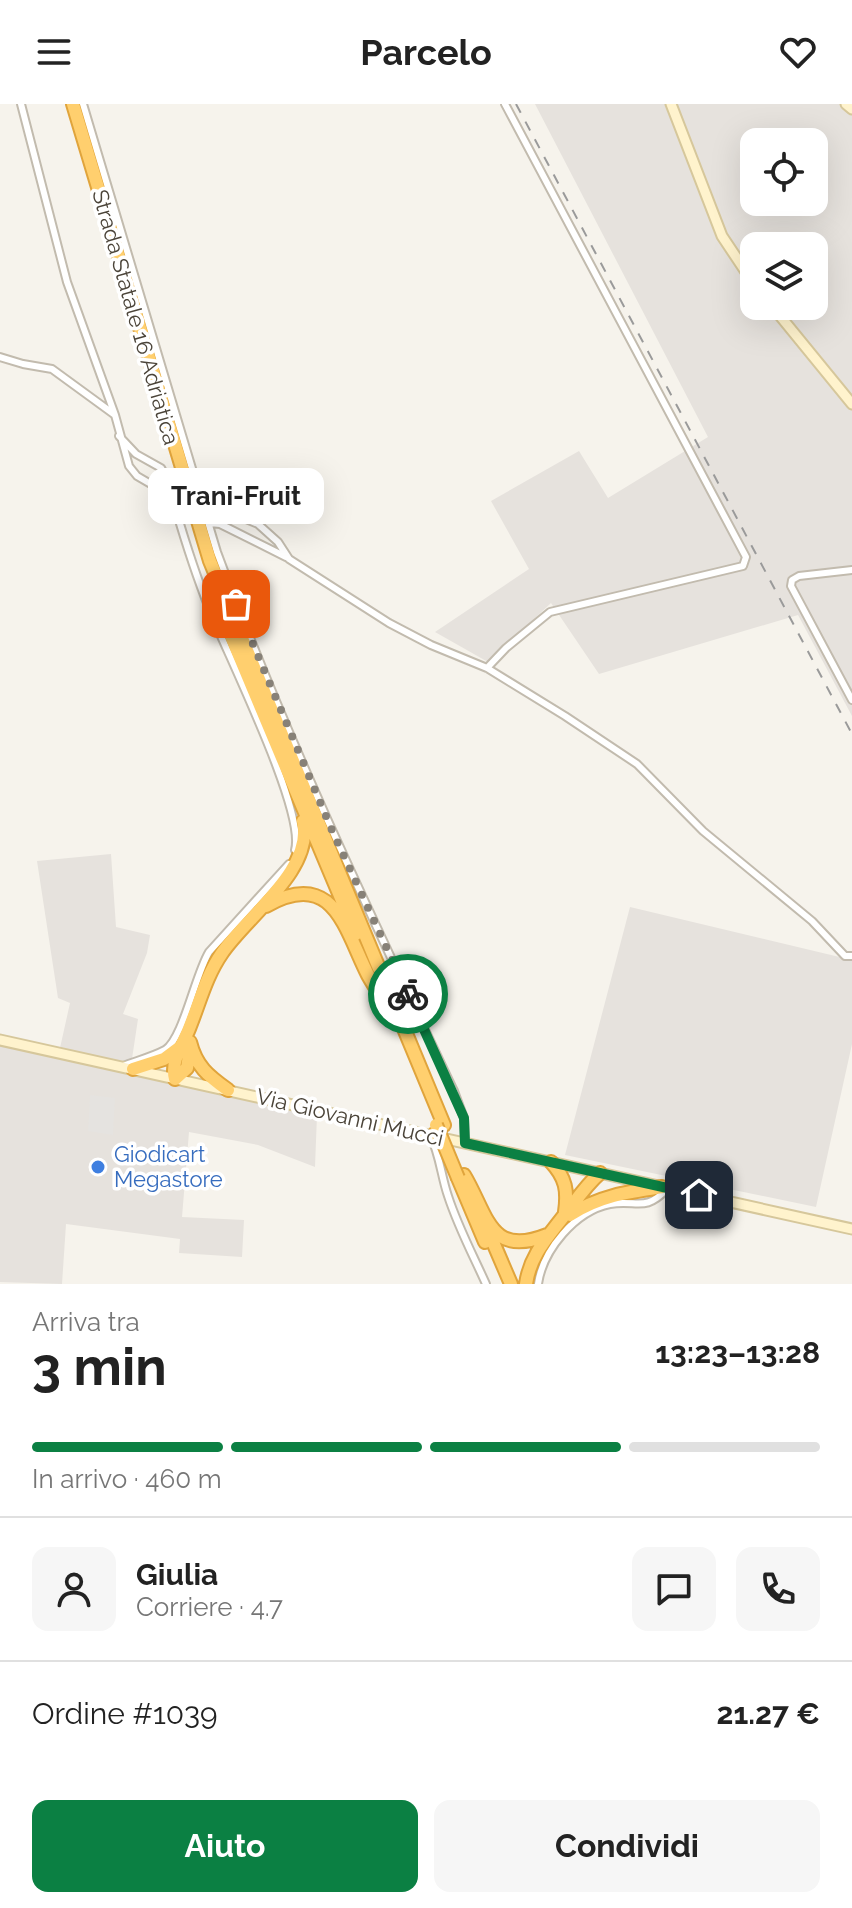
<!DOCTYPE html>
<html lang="it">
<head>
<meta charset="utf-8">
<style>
	:root { --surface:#fff; --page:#f6f6f6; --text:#222; --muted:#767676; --line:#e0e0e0; --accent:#0b8043 }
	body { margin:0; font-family:Raleway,sans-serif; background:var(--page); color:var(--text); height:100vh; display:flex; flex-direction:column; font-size:30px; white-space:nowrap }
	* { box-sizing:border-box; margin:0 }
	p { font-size:26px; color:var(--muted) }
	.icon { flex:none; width:44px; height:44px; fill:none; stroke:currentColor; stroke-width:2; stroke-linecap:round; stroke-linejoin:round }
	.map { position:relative; height:1180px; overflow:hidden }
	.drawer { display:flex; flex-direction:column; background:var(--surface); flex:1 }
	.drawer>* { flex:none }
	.tools { position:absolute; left:740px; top:24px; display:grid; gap:16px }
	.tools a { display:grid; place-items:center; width:88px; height:88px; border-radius:16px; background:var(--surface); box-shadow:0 8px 32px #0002; font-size:40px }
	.pin { position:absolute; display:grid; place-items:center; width:68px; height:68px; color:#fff; margin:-34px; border-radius:16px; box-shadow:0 4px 12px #0006 }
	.courier { position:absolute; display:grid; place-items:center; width:80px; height:80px; margin:-40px; border:6px solid #0b8043; border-radius:50%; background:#fff; color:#222; box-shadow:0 2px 10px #0007 }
	.bubble { position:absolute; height:56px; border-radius:16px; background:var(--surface); box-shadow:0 8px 32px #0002; font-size:26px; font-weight:700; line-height:56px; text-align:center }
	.overview em { font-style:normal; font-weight:700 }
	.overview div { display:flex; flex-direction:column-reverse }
	.overview { display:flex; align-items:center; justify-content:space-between; height:136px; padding:0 32px }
	h1 { font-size:52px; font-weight:700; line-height:60px }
	.bar { display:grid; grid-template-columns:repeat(4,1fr); gap:12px 8px; align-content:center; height:96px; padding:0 32px }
	.bar i { height:10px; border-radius:6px; background:var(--line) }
	.bar .selected { background:var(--accent) }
	.bar p { grid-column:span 4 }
	.line { display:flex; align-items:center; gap:20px; padding:0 32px; border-top:2px solid var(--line) }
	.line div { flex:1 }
	.round { display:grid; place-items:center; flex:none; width:84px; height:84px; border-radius:16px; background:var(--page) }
	.cta { display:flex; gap:16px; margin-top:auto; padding:16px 32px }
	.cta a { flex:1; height:92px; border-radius:16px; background:var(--accent); color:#fff; font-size:32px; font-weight:700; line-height:92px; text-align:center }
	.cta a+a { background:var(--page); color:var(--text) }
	header { display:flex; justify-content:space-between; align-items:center; height:104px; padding:0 32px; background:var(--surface); font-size:36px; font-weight:700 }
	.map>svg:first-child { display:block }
	.industrial { fill:#e6e2dd; fill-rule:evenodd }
	.parking { fill:#e5e3e0 }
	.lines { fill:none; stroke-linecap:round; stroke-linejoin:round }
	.street-casing { stroke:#c2bbae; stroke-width:10 }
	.secondary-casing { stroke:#d6c79b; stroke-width:13 }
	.highway-casing { stroke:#e0a43c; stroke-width:16 }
	.street { stroke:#fff; stroke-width:6 }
	.secondary { stroke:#fff3cd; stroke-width:9 }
	.highway { stroke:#ffcf6e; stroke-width:12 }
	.rail { stroke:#9a9a9a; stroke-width:2; stroke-dasharray:10 10; stroke-linecap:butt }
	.street-bridge-casing { stroke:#c2bbae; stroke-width:10; stroke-linecap:butt }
	.highway-bridge-casing { stroke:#e0a43c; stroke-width:16; stroke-linecap:butt }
	.street-bridge { stroke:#fff; stroke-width:6 }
	.highway-bridge { stroke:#ffcf6e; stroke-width:12 }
	.done { stroke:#878178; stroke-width:8; stroke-dasharray:0 14.4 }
	.route { stroke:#0b8043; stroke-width:10 }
	.shop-dot { fill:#3f7fe0; stroke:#fff; stroke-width:3 }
	.labels { text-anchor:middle; stroke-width:7; stroke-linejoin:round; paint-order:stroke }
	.street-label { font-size:22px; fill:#4b4439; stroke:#fff }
	.shop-label { font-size:22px; fill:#366cbe; stroke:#fff; text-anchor:start }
</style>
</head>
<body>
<header><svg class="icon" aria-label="menu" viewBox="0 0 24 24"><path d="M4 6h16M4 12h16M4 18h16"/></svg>Parcelo<svg class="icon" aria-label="heart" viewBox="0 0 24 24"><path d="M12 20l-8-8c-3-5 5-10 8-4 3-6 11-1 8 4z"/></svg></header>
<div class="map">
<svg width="852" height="1180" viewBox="0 0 852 1180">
	<rect width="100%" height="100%" fill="#f6f3ec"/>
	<path class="industrial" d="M535,0H852V612L798,511L599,570L551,499L488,558L435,528L529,465L491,397L579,347L608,394L708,333ZM754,38H814V98H754ZM754,142H814V202H754Z
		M111,750L116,823L150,831L147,849L123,910L138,915L130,968L317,1011L315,1063L258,1041L189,1028L182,1113L244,1116L242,1153L179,1149L180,1135L66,1120L62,1180L0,1178V941L58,953L70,899L58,894L37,757Z
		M630,803L852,856V940L816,1103L565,1051Z"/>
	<path class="parking" d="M90,991L115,994L113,1031L88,1027Z"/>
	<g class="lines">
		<g class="street-casing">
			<path id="street" d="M21,0L67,178L115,311
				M83,0L217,448C285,632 370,810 454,987L464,1014L465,1039
				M0,253L23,260L52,265L115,311L129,362L137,372L161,386
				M119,332L136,350L161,364L167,375C179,418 192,462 209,504C227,550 306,707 295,746
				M212,401L258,420L278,438L289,455L389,519L431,541L487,564L565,612L637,660L703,727L812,817L845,852H852
				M209,419L220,420L286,453
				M852,466L799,472L792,476L791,482L852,596
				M487,564L506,544L550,508L743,462L746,453L505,0
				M123,962C136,957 152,953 165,946C183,935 195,871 209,848L289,760
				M430,1031C440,1051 441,1072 448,1092C458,1123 473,1151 486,1180
				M538,1180C543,1146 575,1107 610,1100C637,1095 644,1109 667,1085"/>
		</g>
		<g class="secondary-casing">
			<path id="secondary" d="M671,0L722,132L754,180
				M846,0L852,5
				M772,202L852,300
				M0,936L852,1125"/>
		</g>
		<g class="highway-casing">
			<path id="highway" d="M73,0L210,457L444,1021
				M230,530L356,830
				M266,802C334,763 345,826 368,871C373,880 379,889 385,898
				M190,938C196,962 208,972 228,986
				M133,965L164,955L180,943
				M175,975C170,956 184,939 190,922C200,897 206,872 222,849C247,812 314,766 303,717
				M175,975L187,964L190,945
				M551,1058C566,1074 568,1087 565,1108
				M464,1071C488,1111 489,1154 547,1131
				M458,1074L485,1138
				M570,1111C599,1092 628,1088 662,1083
				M487,1124L511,1180
				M526,1180C530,1152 546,1135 563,1113C575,1098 585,1082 600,1069"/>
		</g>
		<use href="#street" class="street"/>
		<use href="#secondary" class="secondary"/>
		<use href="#highway" class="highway"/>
		<path class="rail" d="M516,0L852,630"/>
		<g class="street-bridge-casing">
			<path id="street-bridge" d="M161,386L212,401"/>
		</g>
		<g class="highway-bridge-casing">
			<path id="highway-bridge" d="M436,1021L458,1074"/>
		</g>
		<use href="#street-bridge" class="street-bridge"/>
		<use href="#highway-bridge" class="highway-bridge"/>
	</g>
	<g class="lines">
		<path class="done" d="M236,500L331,724L408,890"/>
		<path class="route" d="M408,890L464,1014L465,1039L699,1091"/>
	</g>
	<circle class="shop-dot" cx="98" cy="1063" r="8"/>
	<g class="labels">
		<g class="street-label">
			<text transform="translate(136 213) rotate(74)" y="8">Strada Statale 16 Adriatica</text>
			<text transform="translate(350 1013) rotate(13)" y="8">Via Giovanni Mucci</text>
		</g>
		<g class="shop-label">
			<text x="114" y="1058">Giodicart<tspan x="114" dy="25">Megastore</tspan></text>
		</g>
	</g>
</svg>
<div class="tools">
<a><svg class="icon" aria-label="locate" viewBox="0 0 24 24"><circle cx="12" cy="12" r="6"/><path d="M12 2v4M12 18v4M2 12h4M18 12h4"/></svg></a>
<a><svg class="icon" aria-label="layers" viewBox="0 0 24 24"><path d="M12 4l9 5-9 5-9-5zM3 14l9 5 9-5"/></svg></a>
</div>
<div class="pin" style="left:236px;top:500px;background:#ea580c"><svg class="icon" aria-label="bag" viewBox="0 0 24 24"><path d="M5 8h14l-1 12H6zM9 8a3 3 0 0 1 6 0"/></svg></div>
<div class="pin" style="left:699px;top:1091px;background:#1f2937"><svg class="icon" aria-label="home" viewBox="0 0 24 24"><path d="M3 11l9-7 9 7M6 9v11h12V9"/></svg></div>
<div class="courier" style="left:408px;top:890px"><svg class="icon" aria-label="bike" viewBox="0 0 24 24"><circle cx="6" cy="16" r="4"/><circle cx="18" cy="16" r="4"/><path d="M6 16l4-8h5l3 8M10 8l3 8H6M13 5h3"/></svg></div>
<div class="bubble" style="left:148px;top:364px;width:176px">Trani-Fruit</div>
</div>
<section class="drawer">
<div class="overview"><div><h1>3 min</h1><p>Arriva tra</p></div><em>13:23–13:28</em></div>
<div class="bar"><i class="selected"></i><i class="selected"></i><i class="selected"></i><i></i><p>In arrivo · 460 m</p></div>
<div class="line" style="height:144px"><a class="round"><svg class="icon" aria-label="person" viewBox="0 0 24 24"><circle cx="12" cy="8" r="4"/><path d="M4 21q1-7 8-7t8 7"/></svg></a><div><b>Giulia</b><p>Corriere · 4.7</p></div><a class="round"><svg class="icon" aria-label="chat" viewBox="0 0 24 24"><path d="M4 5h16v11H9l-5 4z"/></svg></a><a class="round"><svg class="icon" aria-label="phone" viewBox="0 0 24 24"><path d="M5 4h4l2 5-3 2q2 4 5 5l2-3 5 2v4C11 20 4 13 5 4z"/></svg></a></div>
<div class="line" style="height:104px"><div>Ordine #1039</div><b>21.27 €</b></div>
<div class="cta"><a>Aiuto</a><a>Condividi</a></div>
</section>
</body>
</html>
